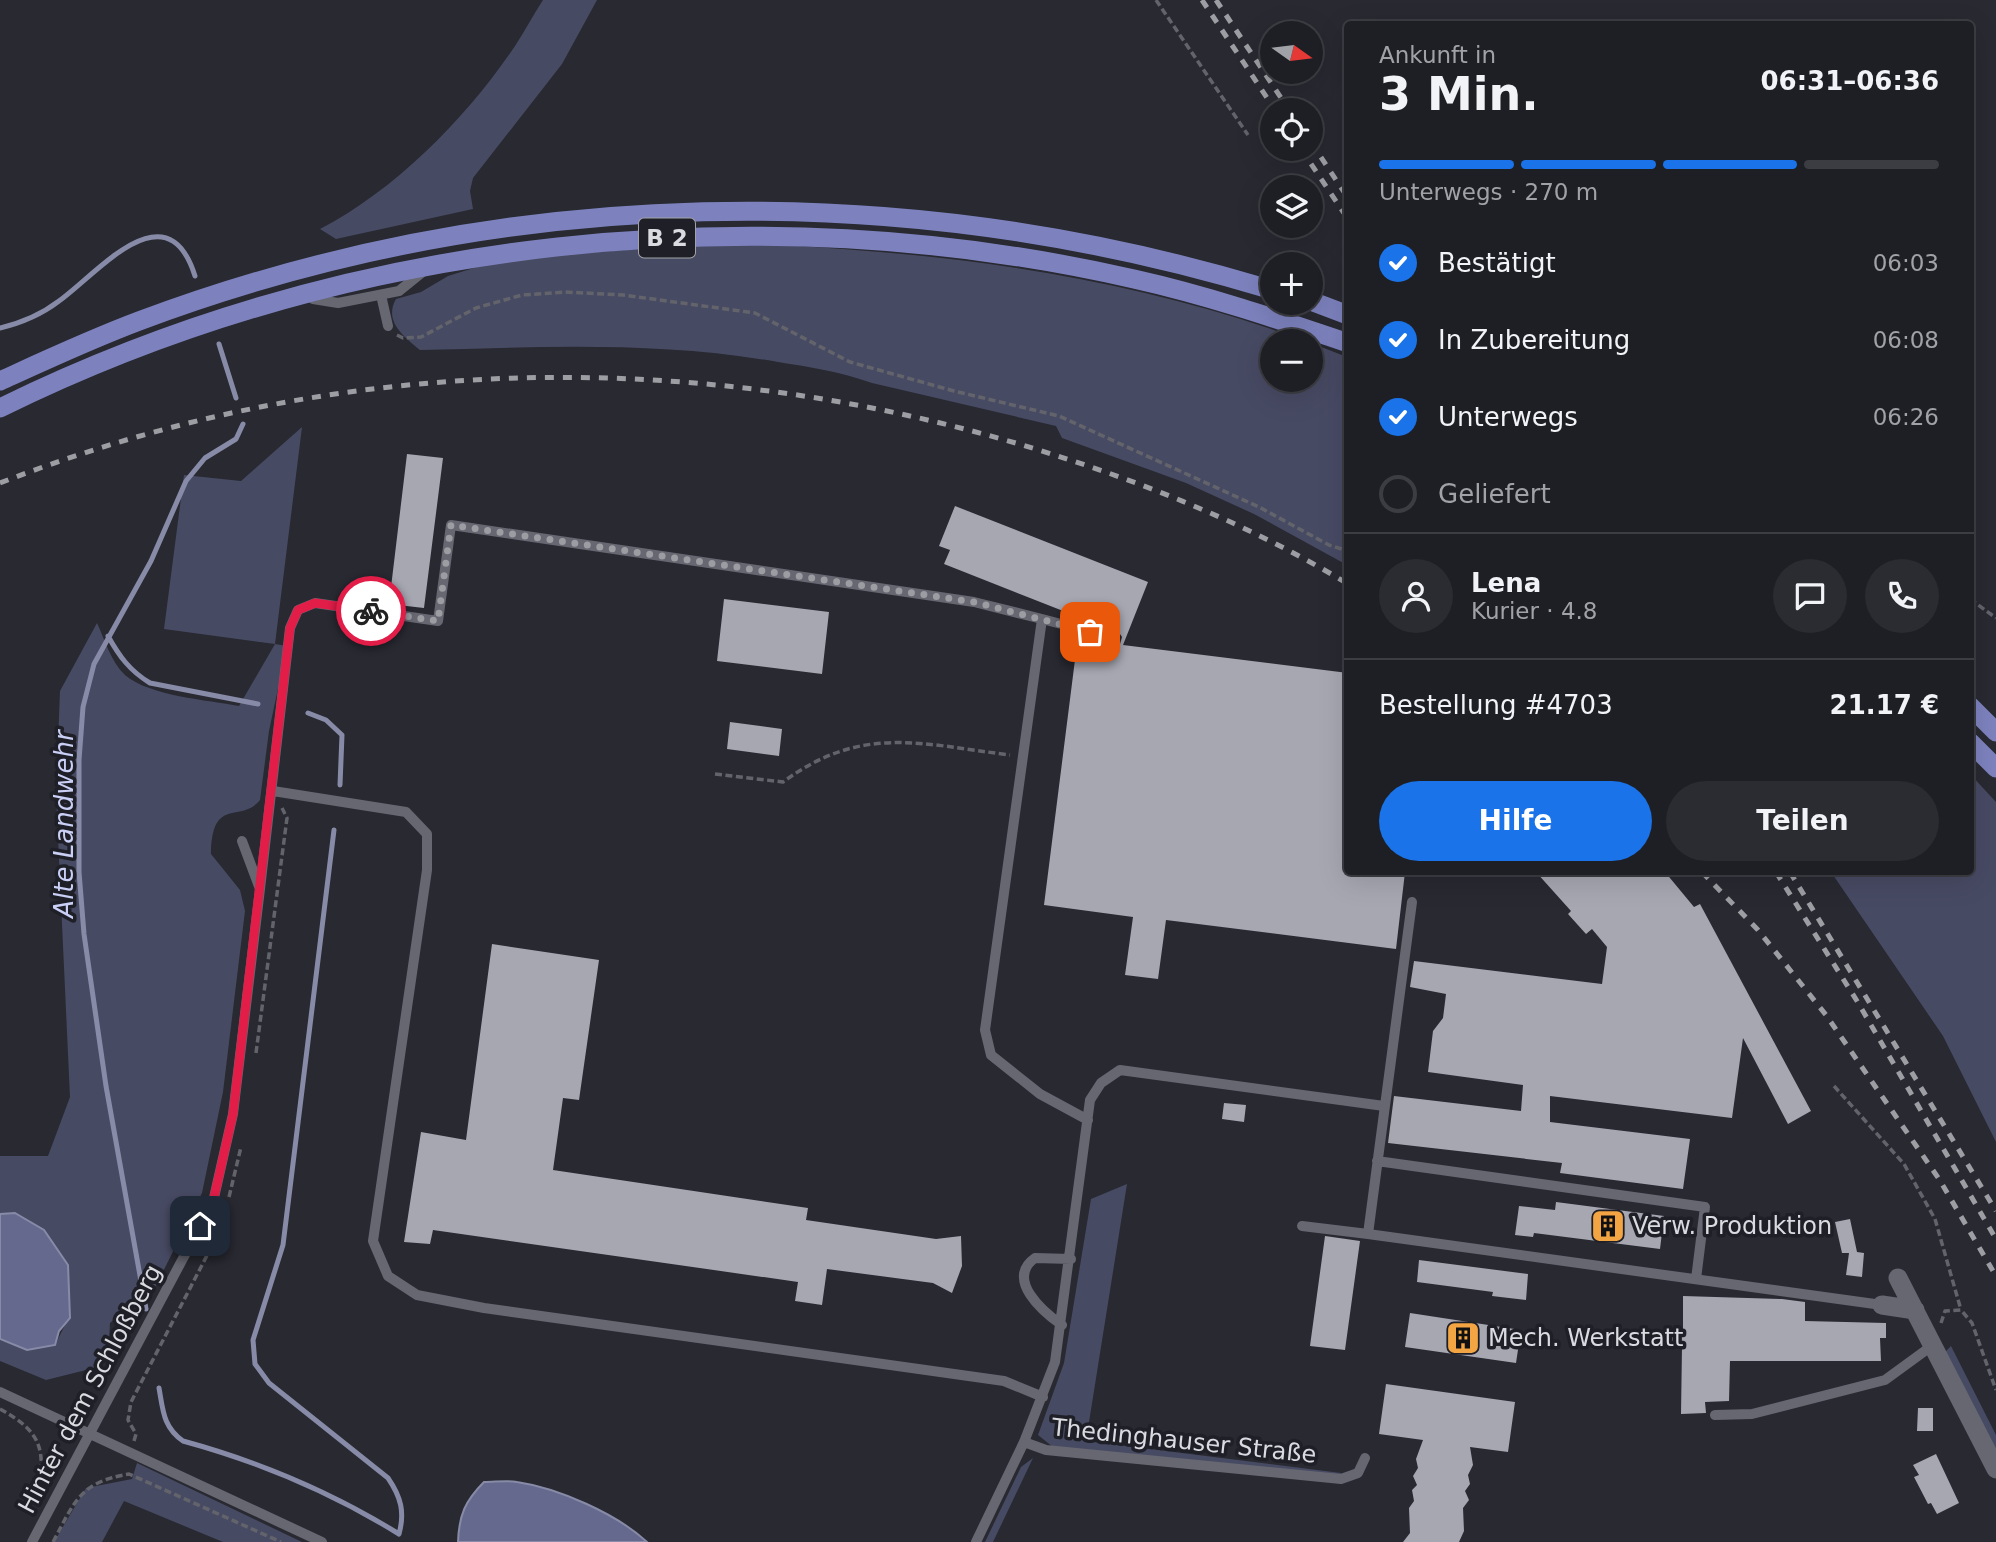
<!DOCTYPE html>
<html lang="de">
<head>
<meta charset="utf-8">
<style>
	:root { --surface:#1e1f25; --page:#2b2c32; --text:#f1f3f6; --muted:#a1a2a7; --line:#3c3d42; --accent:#1a73e8 }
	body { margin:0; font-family:"DejaVu Sans",sans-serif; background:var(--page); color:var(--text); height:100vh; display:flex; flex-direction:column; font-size:26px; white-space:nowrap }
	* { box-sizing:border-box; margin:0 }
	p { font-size:23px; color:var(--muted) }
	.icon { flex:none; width:38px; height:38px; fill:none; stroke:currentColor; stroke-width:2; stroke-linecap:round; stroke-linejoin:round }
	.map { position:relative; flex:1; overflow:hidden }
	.sheet { position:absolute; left:1344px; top:21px; width:630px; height:854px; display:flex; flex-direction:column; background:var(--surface); border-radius:7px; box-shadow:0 7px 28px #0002,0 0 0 2px var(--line) }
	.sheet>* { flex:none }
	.needle { width:46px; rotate:104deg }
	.buttons { position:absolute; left:1260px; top:21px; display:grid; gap:14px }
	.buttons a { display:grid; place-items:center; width:63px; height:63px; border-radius:50%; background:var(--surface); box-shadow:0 7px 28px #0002,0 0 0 2px var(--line); font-size:35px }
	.pin { position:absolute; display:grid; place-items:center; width:60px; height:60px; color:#fff; margin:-30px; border-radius:14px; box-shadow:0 4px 10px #0006 }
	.courier { position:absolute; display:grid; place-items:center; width:70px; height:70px; margin:-35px; border:5px solid #e11d48; border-radius:50%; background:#fff; color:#222; box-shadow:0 2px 9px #0007 }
	.headline em { font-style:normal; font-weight:600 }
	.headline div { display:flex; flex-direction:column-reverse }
	.headline { display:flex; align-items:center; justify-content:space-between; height:119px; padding:0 35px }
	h1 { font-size:46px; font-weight:600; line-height:52px }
	.bar { display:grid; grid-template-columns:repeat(4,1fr); gap:10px 7px; align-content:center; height:84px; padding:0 35px }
	.bar i { height:9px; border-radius:5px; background:var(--line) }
	.bar .selected { background:var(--accent) }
	.bar p { grid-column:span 4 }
	.line { display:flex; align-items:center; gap:18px; padding:0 35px; border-top:2px solid var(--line) }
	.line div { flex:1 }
	.round { display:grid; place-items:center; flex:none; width:74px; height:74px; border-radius:37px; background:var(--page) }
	ol { padding:0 35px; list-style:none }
	li { display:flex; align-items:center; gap:21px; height:77px }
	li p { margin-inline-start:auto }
	li .icon { padding:7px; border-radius:50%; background:var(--accent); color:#fff; stroke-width:4 }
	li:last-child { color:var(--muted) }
	li i { width:38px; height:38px; border:4px solid var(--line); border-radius:50% }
	.action { display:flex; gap:14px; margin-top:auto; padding:14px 35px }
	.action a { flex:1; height:80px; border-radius:42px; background:var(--accent); color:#fff; font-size:28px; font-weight:600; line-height:80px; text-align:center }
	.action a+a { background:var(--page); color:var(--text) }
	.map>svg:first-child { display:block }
	.green { fill:#474a63 }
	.water { fill:#65698e; stroke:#888ba7; stroke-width:2 }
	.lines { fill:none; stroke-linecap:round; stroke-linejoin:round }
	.stream { stroke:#888ba7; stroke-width:5 }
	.building { fill:#a6a7b1 }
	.path { stroke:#63646b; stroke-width:3.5; stroke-dasharray:7 3.5; stroke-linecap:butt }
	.service { stroke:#666771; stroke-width:10 }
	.minor { stroke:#666771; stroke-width:19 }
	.primary { stroke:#7d82be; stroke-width:19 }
	.rail { stroke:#9d9ea4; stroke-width:5; stroke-dasharray:9 9; stroke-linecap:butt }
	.done { stroke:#9c9da3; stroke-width:7; stroke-dasharray:0 12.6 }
	.route { stroke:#e11d48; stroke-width:9 }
	.labels { text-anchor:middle; stroke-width:7; stroke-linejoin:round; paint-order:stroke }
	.shield { fill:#1e1f27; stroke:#a2a3a9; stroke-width:2 }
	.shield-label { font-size:23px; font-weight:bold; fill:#dadbe1 }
	.poi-label { font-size:24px; fill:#dadbe1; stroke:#1e1f27; text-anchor:start }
	.street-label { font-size:24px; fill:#dadbe1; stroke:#1e1f27 }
	.water-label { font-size:26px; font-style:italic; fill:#c9cff5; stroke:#1e1f27 }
</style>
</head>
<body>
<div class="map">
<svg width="1996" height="1542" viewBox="0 0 1996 1542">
	<rect width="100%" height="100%" fill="#282931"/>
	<path class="green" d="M543,0H597L562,64L473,178L470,191L473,209L336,239L320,229C397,189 467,117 515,46C525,31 533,15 543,0Z
		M733,243C928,250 1121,273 1305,341H1272V380H1311V343L1347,357V565L1254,514L1186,483L1062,438L1056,426L872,383C841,372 810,367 778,362C657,341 542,347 420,350C405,337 383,322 396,299L421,292L448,276L506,258Z
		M302,427L275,644L287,646L269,731L260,800C241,824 212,795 211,854L240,890L245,911L223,1092L202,1193L143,1312L121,1313L110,1323L108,1359L98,1367L46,1380L0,1361V1340L27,1350L55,1345L69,1317L68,1265L44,1230L15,1213L0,1214V1156H48L70,1097L56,794L60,691L97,623C105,640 111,662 125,675C149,696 208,700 239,706L275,644L164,629L184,475L241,481Z
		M1971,775L1996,802V1142L1943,1036L1831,872H1970Z
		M1127,1184L1086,1441L1341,1473L1340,1479L1053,1447L1038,1435L1064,1363L1091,1199Z
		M1951,1346L1996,1435V1454L1944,1353Z
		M1033,1458L993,1542H985L1021,1467Z
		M137,1463L302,1542H223L124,1501L102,1542H54L86,1488L132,1479Z"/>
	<path class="water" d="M15,1213L44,1230L68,1265L70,1318L59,1331L55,1345L27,1350L0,1339V1214Z
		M484,1482C495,1482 507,1480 517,1482C558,1488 617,1514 647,1542H458C459,1515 465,1501 484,1482Z"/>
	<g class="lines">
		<path class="stream" d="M0,328C21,323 42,314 59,301C98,273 167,187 195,276
			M219,344L236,398
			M108,636C119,656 130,671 150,683L258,704
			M308,713L326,720L342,735L340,785
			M146,1309L106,1086L84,934L79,872V760L83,707L94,664L151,561L186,481L205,458L236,439L243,424
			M159,1388C163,1410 163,1427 183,1441C260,1462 331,1492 399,1534C405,1512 401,1497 388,1478L269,1383L255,1364L253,1340L283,1245L334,830"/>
	</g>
	<path class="building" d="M407,454L443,458L424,608L389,604Z
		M955,506L1148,582L1123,645L1348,673V872H1405L1396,949L1166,920L1158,979L1125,975L1133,917L1044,905L1078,636L1114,645L1120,644L1122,637L1118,631L1080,621L1081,618L944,564L950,550L939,546Z
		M724,599L829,612L822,674L717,661Z
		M730,722L782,729L779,756L727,749Z
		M1536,872H1665L1694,907L1700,904L1811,1111L1788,1124L1743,1038L1732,1118L1550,1096V1122L1690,1139L1683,1189L1560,1173L1562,1163L1388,1143L1394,1096L1521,1111L1523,1085L1428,1072L1433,1031L1443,1018L1446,994L1410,987L1414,961L1602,984L1607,947L1592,929L1586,934L1568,914L1571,911Z
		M492,944L599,960L579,1100L563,1098L553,1170L808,1208L806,1220L936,1239L961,1236L962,1266L952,1293L933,1283L827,1269L822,1305L795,1301L798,1282L433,1230L430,1244L404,1242L421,1132L466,1140Z
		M1224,1103L1246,1105L1244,1122L1222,1119Z
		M1556,1202L1664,1216L1660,1249L1534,1233L1533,1237L1515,1235L1519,1206L1555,1210Z
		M1850,1219L1857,1252L1864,1253L1862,1277L1846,1275L1849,1253H1842L1835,1222Z
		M1325,1236L1360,1241L1345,1350L1310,1346Z
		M1419,1260L1528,1274L1526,1300L1492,1296L1493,1292L1417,1282Z
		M1683,1296L1782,1299L1805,1302V1321L1886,1323V1338H1880L1881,1361H1730L1729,1401L1705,1402L1706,1413L1681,1414L1682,1346L1671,1345V1332H1683Z
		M1410,1313L1521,1330L1516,1363L1405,1347Z
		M1386,1384L1515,1402L1508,1452L1470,1447L1473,1465L1468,1475L1470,1484L1465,1491L1469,1500L1463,1508L1464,1531L1459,1542H1403L1410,1533L1409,1508L1414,1501L1412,1490L1417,1485L1413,1476L1418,1468L1416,1459L1423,1440L1379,1434Z
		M1918,1408H1933V1431H1917Z
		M1936,1454L1959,1503L1937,1514L1931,1503L1928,1504L1914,1477L1919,1475L1913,1465Z"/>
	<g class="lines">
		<path class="path" d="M1156,0L1248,135
			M397,335L403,338L421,337L476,308L522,295L565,292L623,295L755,313L850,362L954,391L1059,416L1259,507L1329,545L1348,551
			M1970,599L1996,618
			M715,774L783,782C862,724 920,744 1010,755
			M256,1053L287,818L282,808
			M1834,1086L1904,1164L1935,1219L1961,1310
			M229,1197L241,1147
			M1941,1323L1945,1311L1961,1310L1972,1323L1996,1390
			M0,1409C45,1434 44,1450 39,1498
			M134,1441L136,1434L128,1420L131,1402L215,1240L225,1211
			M53,1542C75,1501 80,1482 129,1474L281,1542"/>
		<path class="service" d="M381,295L388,326
			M313,299L338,303L399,291L425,270
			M1042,619L1115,638
			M273,791L406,812L427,834V870L373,1241L388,1276L417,1295L484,1308L1004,1381L1043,1397
			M260,889L290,628L298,610L315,603L438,621L451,525L974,602L1042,619L985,1030L991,1055L1040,1094L1088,1120
			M1412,902L1368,1234L1882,1305
			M1377,1161L1705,1207L1696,1279
			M1302,1226L1368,1234
			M1062,1325C1043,1312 1005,1279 1035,1258L1071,1259
			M0,1392L322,1542
			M1715,1415L1752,1414L1885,1380L1933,1345
			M1024,1442L1046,1450L1341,1479L1358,1473L1365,1458
			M32,1542L213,1202L233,1114L260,889L242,841
			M976,1542L1024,1442L1055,1362L1090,1100L1101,1083L1120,1070L1384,1106"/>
		<path class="minor" d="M1898,1278L1996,1469
			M1882,1305L1915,1310"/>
		<path class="primary" d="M1311,301L1348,315
			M0,381C46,360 91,339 139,321C504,184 900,177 1272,290
			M0,408C347,237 757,193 1134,279C1206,295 1277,319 1348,343
			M1970,706L1996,732
			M1970,742L1996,768"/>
		<path class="rail" d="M1202,0L1275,110
			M1216,0L1289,110
			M1311,142L1348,198
			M1301,149L1348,219
			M0,483C329,355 681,345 1019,444C1133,478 1246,522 1348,584
			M1702,872L1758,930L1826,1015L1939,1179L1996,1276
			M1776,872L1857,1001L1996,1239
			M1790,872L1996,1211"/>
	</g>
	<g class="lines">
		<path class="done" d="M371,611L438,621L451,525L974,602L1090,632"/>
		<path class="route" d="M200,1226L213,1202L233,1114L290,628L298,610L315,603L371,611"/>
	</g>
	<defs>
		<g id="building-square" transform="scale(1.75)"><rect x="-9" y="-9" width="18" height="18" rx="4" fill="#f2a542" stroke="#1e1f27"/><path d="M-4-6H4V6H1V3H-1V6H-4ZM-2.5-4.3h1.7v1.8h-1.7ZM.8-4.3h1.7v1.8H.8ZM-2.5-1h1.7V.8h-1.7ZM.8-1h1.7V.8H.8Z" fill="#111"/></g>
	</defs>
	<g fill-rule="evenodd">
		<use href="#building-square" x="1608" y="1226"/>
		<use href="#building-square" x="1463" y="1338"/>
	</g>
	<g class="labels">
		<rect class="shield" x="639" y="218.5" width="56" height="39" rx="5"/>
		<g class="shield-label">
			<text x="667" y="246">B 2</text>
		</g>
		<g class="poi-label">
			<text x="1632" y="1234">Verw. Produktion</text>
			<text x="1488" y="1346">Mech. Werkstatt</text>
		</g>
		<g class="street-label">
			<text transform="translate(90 1389) rotate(-62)" y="8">Hinter dem Schloßberg</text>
			<text transform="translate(1184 1441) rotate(6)" y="8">Thedinghauser Straße</text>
		</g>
		<g class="water-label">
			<text transform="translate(64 824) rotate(-90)" y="9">Alte Landwehr</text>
		</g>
	</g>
</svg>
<div class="buttons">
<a><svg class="needle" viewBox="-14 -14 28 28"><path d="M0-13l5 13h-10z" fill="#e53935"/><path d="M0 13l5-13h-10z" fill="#a1a2a7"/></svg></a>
<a><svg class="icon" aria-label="locate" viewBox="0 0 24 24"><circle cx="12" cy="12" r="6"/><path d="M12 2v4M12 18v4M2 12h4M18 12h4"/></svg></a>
<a><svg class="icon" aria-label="layers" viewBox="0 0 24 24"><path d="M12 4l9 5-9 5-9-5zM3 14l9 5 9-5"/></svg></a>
<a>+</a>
<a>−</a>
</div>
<div class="pin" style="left:1090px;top:632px;background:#ea580c"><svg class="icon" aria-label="bag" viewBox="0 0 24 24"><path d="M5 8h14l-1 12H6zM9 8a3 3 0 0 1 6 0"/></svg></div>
<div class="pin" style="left:200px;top:1226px;background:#1f2937"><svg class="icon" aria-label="home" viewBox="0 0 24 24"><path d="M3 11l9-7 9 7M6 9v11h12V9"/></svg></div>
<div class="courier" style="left:371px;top:611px"><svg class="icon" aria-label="bike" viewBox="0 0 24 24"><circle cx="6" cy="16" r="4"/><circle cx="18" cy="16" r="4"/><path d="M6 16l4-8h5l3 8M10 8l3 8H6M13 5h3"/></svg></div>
<section class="sheet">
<div class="headline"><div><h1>3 Min.</h1><p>Ankunft in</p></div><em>06:31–06:36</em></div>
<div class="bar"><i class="selected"></i><i class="selected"></i><i class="selected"></i><i></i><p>Unterwegs · 270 m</p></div>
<ol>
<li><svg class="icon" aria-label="check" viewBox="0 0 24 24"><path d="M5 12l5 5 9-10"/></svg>Bestätigt<p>06:03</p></li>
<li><svg class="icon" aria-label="check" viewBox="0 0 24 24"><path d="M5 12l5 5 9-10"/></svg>In Zubereitung<p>06:08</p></li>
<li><svg class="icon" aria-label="check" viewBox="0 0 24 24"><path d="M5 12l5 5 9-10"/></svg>Unterwegs<p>06:26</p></li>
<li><i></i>Geliefert</li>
</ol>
<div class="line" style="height:126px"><a class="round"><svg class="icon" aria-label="person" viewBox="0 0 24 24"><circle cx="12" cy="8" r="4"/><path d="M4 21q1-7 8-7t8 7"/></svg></a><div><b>Lena</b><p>Kurier · 4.8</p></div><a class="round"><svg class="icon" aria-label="chat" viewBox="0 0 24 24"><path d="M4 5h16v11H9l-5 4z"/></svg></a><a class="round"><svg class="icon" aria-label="phone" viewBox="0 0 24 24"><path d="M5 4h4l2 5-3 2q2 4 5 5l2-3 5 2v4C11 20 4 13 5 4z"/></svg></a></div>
<div class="line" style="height:91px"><div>Bestellung #4703</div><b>21.17 €</b></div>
<div class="action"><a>Hilfe</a><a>Teilen</a></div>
</section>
</div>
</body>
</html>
